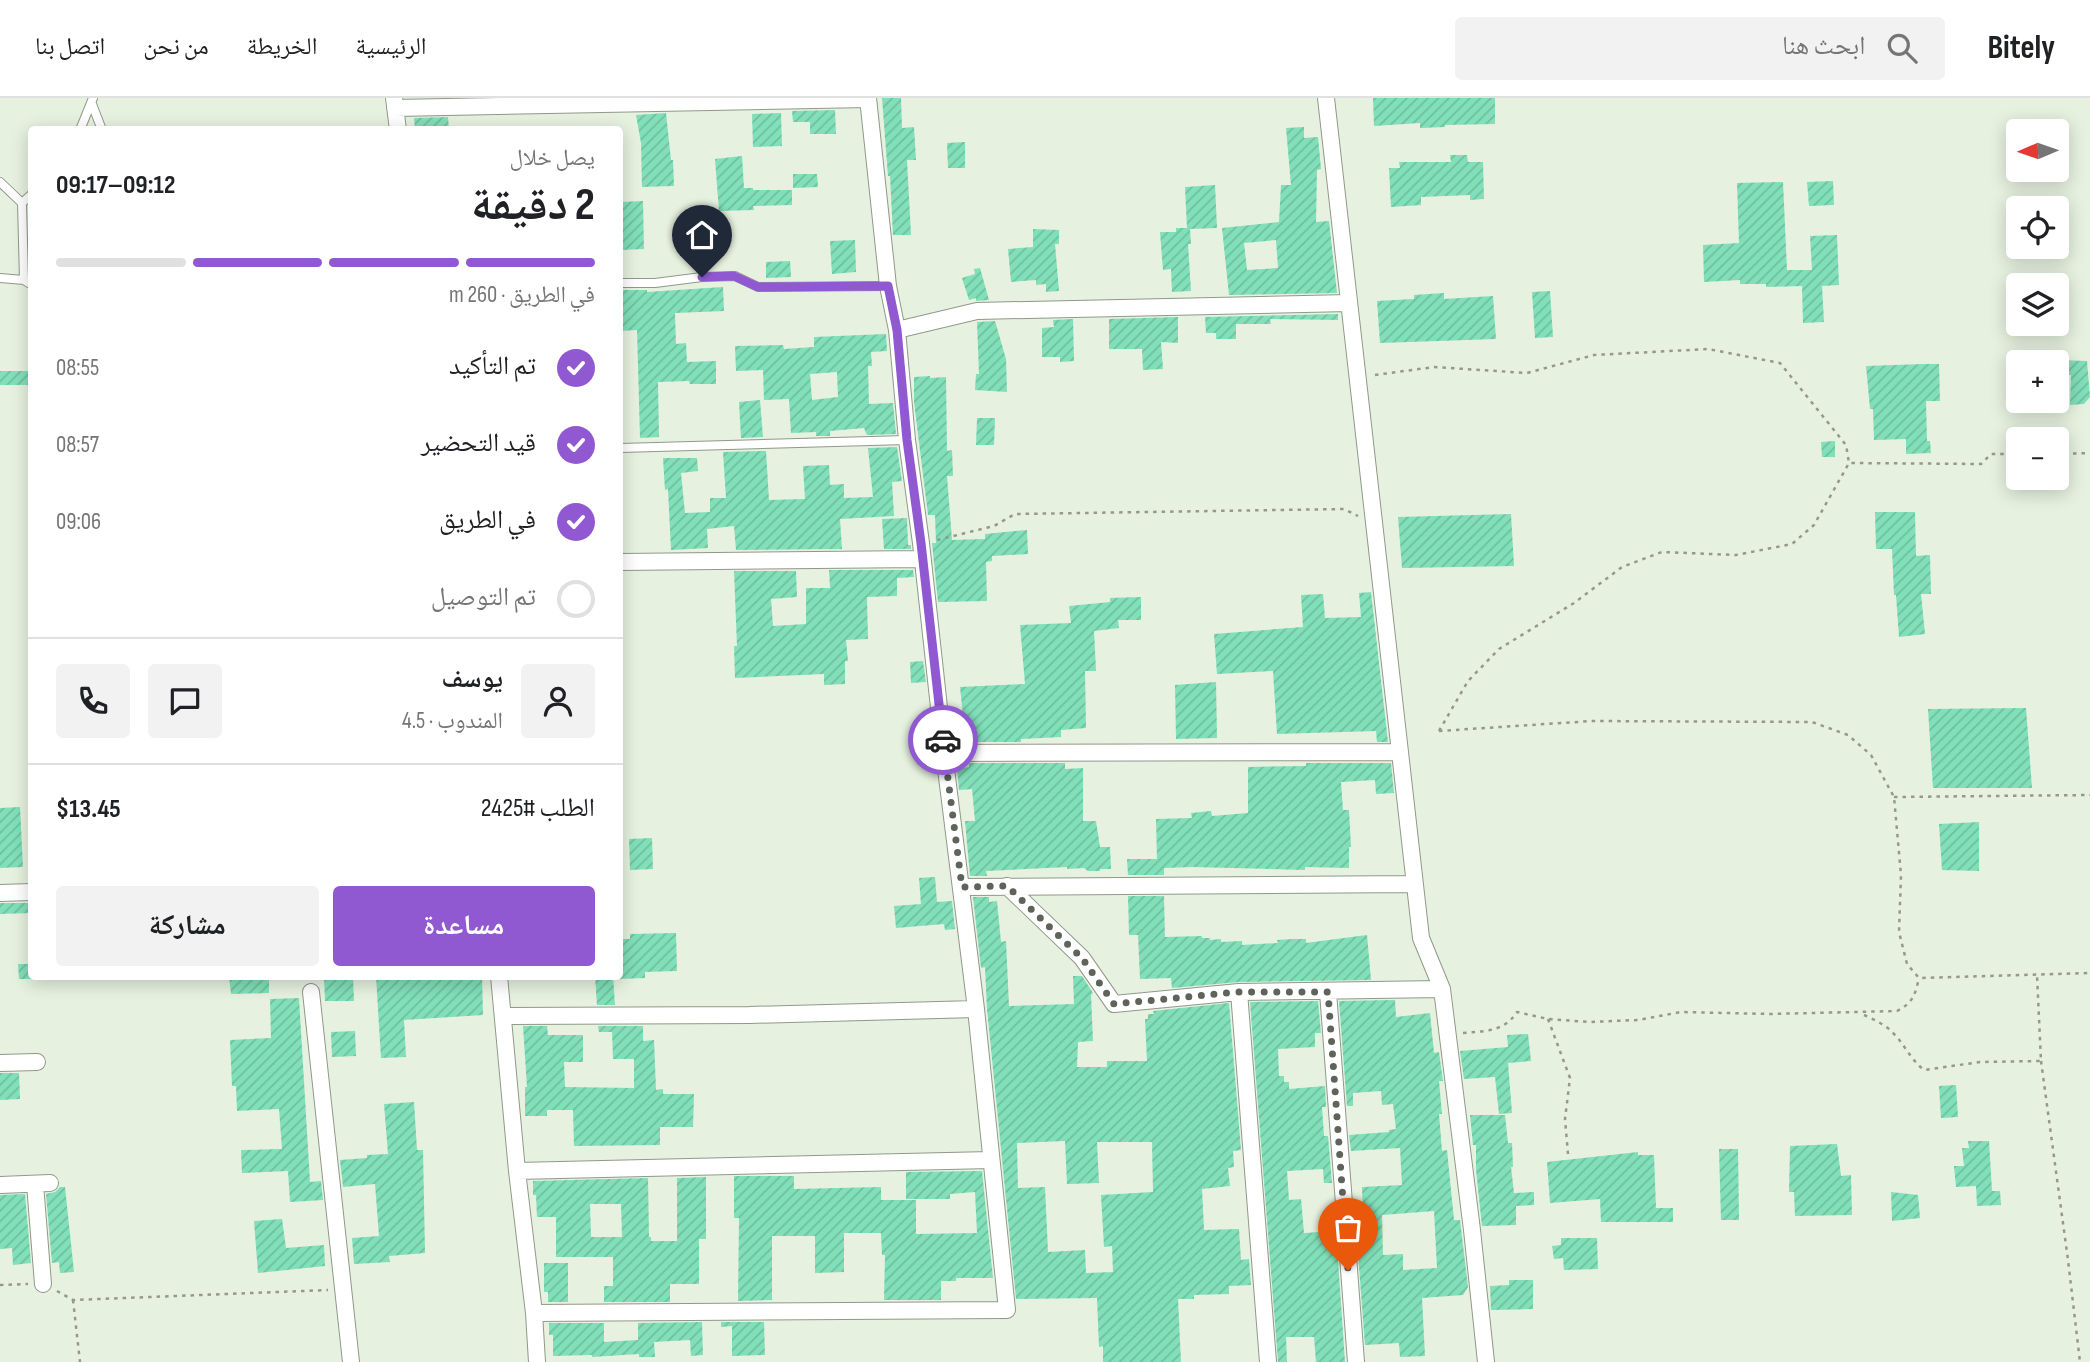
<!DOCTYPE html>
<html lang="ar">
<head>
<meta charset="utf-8">
<style>
	:root { --surface:#fff; --page:#f2f2f2; --text:#202124; --muted:#757577; --line:#e0e0e0; --accent:#9059d2 }
	body { margin:0; font-family:"Sofia Sans Condensed","Noto Naskh Arabic",sans-serif; background:var(--page); color:var(--text); direction:rtl; height:100vh; display:flex; flex-direction:column; font-size:26px; white-space:nowrap }
	* { box-sizing:border-box; margin:0 }
	p { font-size:23px; color:var(--muted) }
	.icon { flex:none; width:38px; height:38px; fill:none; stroke:currentColor; stroke-width:2; stroke-linecap:round; stroke-linejoin:round }
	.map { position:relative; flex:1; overflow:hidden; direction:ltr }
	.sheet { position:absolute; left:28px; top:28px; width:595px; height:854px; display:flex; flex-direction:column; background:var(--surface); border-radius:7px; box-shadow:0 4px 18px #0003; direction:rtl }
	.sheet>* { flex:none }
	.needle { width:46px; rotate:268deg }
	.tools { position:absolute; left:2006px; top:21px; display:grid; gap:14px }
	.tools a { display:grid; place-items:center; width:63px; height:63px; border-radius:7px; background:var(--surface); box-shadow:0 4px 18px #0003; font-size:35px }
	.pin { position:absolute; display:grid; place-items:center; width:60px; height:60px; color:#fff; margin:-72px -30px; border-radius:50% 50% 50% 0; rotate:-45deg; box-shadow:0 0 7px #0007 }
	.pin .icon { rotate:45deg }
	.courier { position:absolute; display:grid; place-items:center; width:70px; height:70px; margin:-35px; border:5px solid #9059d2; border-radius:50%; background:#fff; color:#222; box-shadow:0 2px 9px #0007 }
	.overview em { font-style:normal; font-weight:700 }
	.overview div { display:flex; flex-direction:column-reverse }
	.overview { display:flex; align-items:center; justify-content:space-between; height:119px; padding:0 28px }
	h1 { font-size:46px; font-weight:700; line-height:52px }
	.bar { display:grid; grid-template-columns:repeat(4,1fr); gap:10px 7px; align-content:center; height:84px; padding:0 28px }
	.bar i { height:9px; border-radius:5px; background:var(--line) }
	.bar .active { background:var(--accent) }
	.bar p { grid-column:span 4 }
	.line { display:flex; align-items:center; gap:18px; padding:0 28px; border-top:2px solid var(--line) }
	.line div { flex:1 }
	.round { display:grid; place-items:center; flex:none; width:74px; height:74px; border-radius:7px; background:var(--page) }
	ol { padding:0 28px; list-style:none }
	li { display:flex; align-items:center; gap:21px; height:77px }
	li p { margin-inline-start:auto }
	li .icon { padding:7px; border-radius:50%; background:var(--accent); color:#fff; stroke-width:4 }
	li:last-child { color:var(--muted) }
	li i { width:38px; height:38px; border:4px solid var(--line); border-radius:50% }
	.primary-button { display:flex; gap:14px; margin-top:auto; padding:14px 28px }
	.primary-button a { flex:1; height:80px; border-radius:7px; background:var(--accent); color:#fff; font-size:28px; font-weight:700; line-height:80px; text-align:center }
	.primary-button a+a { background:var(--page); color:var(--text) }
	header { display:flex; align-items:center; gap:42px; box-sizing:border-box; height:98px; padding:0 35px; background:var(--surface); border-bottom:2px solid var(--line) }
	header strong { font-size:33px }
	nav { display:flex; gap:38px; margin-inline-start:auto; font-size:24px }
	.search { width:490px; height:63px; background:var(--page); display:flex; align-items:center; gap:18px; box-sizing:border-box; padding:0 24px; border-radius:7px; color:var(--muted); font-size:26px }
	.map>svg:first-child { display:block }
	.building { fill:url(#building-hatch); fill-rule:evenodd }
	.lines { fill:none; stroke-linecap:round; stroke-linejoin:round }
	.lane-casing { stroke:#909989; stroke-width:10 }
	.street-casing { stroke:#909989; stroke-width:18 }
	.path { stroke:#929a8d; stroke-width:2.5; stroke-dasharray:3.5 5; stroke-linecap:butt }
	.lane { stroke:#fff; stroke-width:8 }
	.street { stroke:#fff; stroke-width:16 }
	.done { stroke:#5e645a; stroke-width:7; stroke-dasharray:0 12.6 }
	.route { stroke:#9059d2; stroke-width:9 }
</style>
</head>
<body>
<header>
<strong>Bitely</strong>
<div class="search"><svg class="icon" aria-label="search" viewBox="0 0 24 24"><circle cx="10" cy="10" r="6"/><path d="M15 15l6 6"/></svg>ابحث هنا</div>
<nav><a>الرئيسية</a><a>الخريطة</a><a>من نحن</a><a>اتصل بنا</a></nav>
</header>
<div class="map">
<svg width="2090" height="1264" viewBox="0 0 2090 1264">
	<defs>
		<pattern id="building-hatch" width="6" height="6" patternUnits="userSpaceOnUse" patternTransform="scale(1.75)"><rect width="6" height="6" fill="#81e0b9"/><path d="M-1 1l2-2M0 6l6-6M5 7l2-2" fill="none" stroke="#6fbf9e"/></pattern>
	</defs>
	<rect width="100%" height="100%" fill="#e6f1df"/>
	<path class="building" d="M882,0H901L902,30L914,29L916,62H907L911,137H893L890,78H888Z
		M1373,0H1495V26L1445,27V29L1420,30V25L1374,28Z
		M835,12L836,36H810V24H793L792,13Z
		M666,15L671,62H673L674,88L642,89L641,45L636,17Z
		M781,15L782,48L753,49L752,16Z
		M448,19L449,32H415L414,20Z
		M1304,29V40L1318,39L1321,71L1317,72L1316,124L1329,123L1337,195L1229,197L1222,130L1279,124L1281,87H1291L1286,30ZM1276,142L1278,170L1247,172L1244,145Z
		M965,44V70H948L947,45Z
		M1450,57H1467L1468,64H1483L1484,101L1470,102V97L1421,99V107L1391,109L1389,70H1400L1399,64H1451Z
		M742,58L744,90H753V92H792V107L753,108L754,112L719,113L715,61Z
		M793,76H817L818,89L793,90Z
		M1833,83L1834,107L1809,108L1807,84Z
		M1783,84L1787,172H1812L1810,138L1837,137L1839,187L1822,188L1824,224L1803,225L1802,188L1766,189V186H1740V182L1704,184L1703,147L1739,145L1737,85Z
		M1215,87L1217,130L1190,131L1191,146H1188L1191,193L1172,194L1171,171L1163,172L1160,134H1176V130H1187L1185,89Z
		M643,103L644,151L620,152V104Z
		M1033,131L1059,132V146H1055L1059,193L1046,194V186L1036,187V182L1011,184L1008,151L1033,149Z
		M855,142L856,174L832,176L830,143Z
		M790,163L791,179L766,180V164Z
		M980,170L989,202L976,203V200L969,202L962,180L975,176L974,171Z
		M723,189L724,213L675,215L676,246L686,245L687,264L716,263V286H690L689,283L658,284L659,339L640,340L637,232L620,233V192H647V194Z
		M1550,193L1553,239L1535,240L1532,194Z
		M1444,195V201L1493,198L1496,241L1380,245L1377,203L1414,201V197Z
		M1338,216V222L1270,221L1271,226H1236V241H1216V235H1206L1205,219Z
		M1178,219V245L1161,244L1163,271L1143,272L1142,251H1109V221Z
		M1073,221L1074,263L1060,264V259H1042V230L1054,229L1053,222Z
		M995,223L1006,261L1007,294L975,292L976,276H979L977,224Z
		M886,236L887,253L871,254L872,268H868L869,306L893,305L896,336L867,337L864,330L830,333V338H816V334L791,335L789,301L764,302L763,272L736,273L735,248L783,247L784,251L814,249V239ZM837,274L838,299L812,302L810,276Z
		M2057,262L2087,263L2090,299L2084,306L2070,307L2071,277H2057Z
		M1924,266H1939L1940,303H1926L1927,343H1930L1931,355L1906,356V341L1874,342L1873,311H1870L1866,268Z
		M0,273H32V287H0Z
		M930,278V280L946,279L947,353L952,352L953,378H947L952,442L985,441V436L1027,432L1028,456L992,458V463L986,464L987,503L938,504L932,445H936L935,417H928L914,304V279Z
		M760,302L763,339L741,340L739,304Z
		M977,320H995L994,347H976Z
		M1835,343V359H1822L1821,344Z
		M897,349L902,383L892,384L894,418L840,421L842,451L736,452L734,428L707,431L708,450L671,452L668,391L665,392L663,360H697L698,373L681,375L685,415L710,414V400H726L723,354L766,353L769,402L805,401L803,368L829,367L830,387L844,386V400L873,399L868,350Z
		M1875,414H1915L1916,458L1930,457L1931,496H1921L1925,536L1899,539L1896,497H1894L1892,451H1876Z
		M1511,416L1514,468L1402,470L1398,419Z
		M907,420L908,447H911V451H884L882,421Z
		M829,472H913L914,479L897,480V498L867,499L868,541L846,542L848,563H845V586L824,587V576L735,580L734,548H737L734,473H796L797,499L771,501L773,528L806,526V490H830Z
		M1371,494L1388,644H1377L1376,633L1277,636L1273,573L1217,576L1214,536L1303,529L1301,497L1323,496L1325,520L1361,519L1359,495Z
		M1141,499V522H1118L1119,530L1094,533L1096,573H1085L1086,630L1061,632V639L1021,641V644H953L952,628L964,627L960,589L1025,586L1020,527L1071,525L1069,508L1110,504V500Z
		M923,563L926,584L911,585L910,564Z
		M1216,584L1217,640L1176,641L1175,587Z
		M2026,610L2032,690H1933L1928,611Z
		M969,665H1065V671L1083,670V723H1096L1100,749H1110L1111,771H1100V773H1088L1084,770L1067,771V769L986,773L987,778H970L965,723H975L972,691L959,692L957,671L969,669Z
		M1306,665H1391L1394,695L1376,696L1375,682L1341,684L1343,712H1349L1351,749H1349V770L1305,769V772L1192,769L1164,770V777H1128L1127,761H1157L1156,721L1192,720L1191,715L1211,713L1212,718L1248,715V669L1306,668Z
		M20,709L23,769L0,770V710Z
		M1979,724V773L1942,772L1939,726Z
		M652,740L653,771L630,772L629,741Z
		M935,779L937,804L952,803L955,831L945,832L944,826L896,830L894,808L921,806L919,780Z
		M1128,798H1164L1165,839L1202,838V840H1210V842L1221,841V844L1242,843V847L1278,845L1277,842L1293,841H1306V845L1367,837L1371,882L1239,884L1172,890L1171,880L1140,881L1138,837H1129Z
		M973,799H989V804L997,803L1001,844L1006,843L1009,908L1074,906L1073,878H1082L1093,895L1091,897L1093,943L1078,944L1077,969H1107V963H1147L1145,921H1148V916H1154L1153,913L1229,905L1241,1052L1233,1053L1234,1069L1228,1070L1230,1088L1202,1091L1204,1132L1239,1131L1241,1162L1249,1161L1251,1187L1229,1188V1196L1194,1197V1201H1178L1181,1264H1103V1248L1099,1249L1097,1200L1016,1201L987,911L985,869L981,870ZM1065,1043L1067,1086L1099,1085L1097,1044H1152L1153,1094L1101,1097L1104,1149L1112,1148L1113,1174L1086,1175L1085,1152L1048,1154L1045,1089L1018,1090L1017,1045Z
		M0,805H31V815L0,816Z
		M676,835L677,873L645,874V880L620,881V841H630V836Z
		M18,866H32V881H19Z
		M229,878H264V882L269,881V895L231,896Z
		M324,878H353L354,903H325Z
		M376,878H482L483,917L404,922L406,959L381,960Z
		M595,878H613L615,907H597Z
		M299,900L310,1084L321,1083L323,1102L290,1104L288,1073L242,1075L241,1052L282,1051L279,1011L237,1013L236,988H232L230,942L271,940L270,901Z
		M1395,902L1396,919L1430,915L1434,955L1439,954L1443,983H1439L1442,1016H1439L1442,1053L1447,1052L1454,1122H1460L1468,1189L1463,1197L1422,1200L1425,1258L1400,1259L1399,1245L1365,1247L1355,1117H1363L1362,1089L1402,1087L1400,1050L1351,1053L1349,1037L1389,1034V1032L1396,1031L1393,1006L1382,1007L1381,993L1353,995V1008H1347L1339,903ZM1434,1113L1437,1170L1403,1172V1156L1383,1157L1382,1117Z
		M1318,903L1321,935H1315V949L1278,951L1279,978H1284V984H1289V991L1325,988L1326,1009H1322L1324,1038H1328L1332,1085H1324L1323,1071L1287,1073L1289,1102L1301,1101L1304,1135L1336,1133L1345,1264H1316L1314,1239H1286L1287,1264H1278L1250,904Z
		M523,928H547L548,937H583V964H564L565,989L634,990V961H613L612,934H599L598,928H643V943L654,942L656,992L663,991V996H694L693,1029H660V1047L574,1048L573,1012H547V1018H525V989H527Z
		M355,933L356,958L332,959L331,934Z
		M1528,936L1531,963L1508,965L1512,1015L1499,1016L1495,979L1464,981L1460,953L1508,949L1507,937Z
		M0,975H19L20,1001L0,1002Z
		M1956,987L1958,1019L1941,1020L1939,988Z
		M414,1004L417,1052H423L425,1155L389,1158L390,1164L354,1166L352,1140L379,1138L375,1086L343,1089L340,1062L367,1060V1057L388,1056L384,1006Z
		M1470,1017H1505L1508,1045H1512L1513,1069H1511L1514,1095L1534,1094V1107L1516,1108V1127L1482,1128L1476,1072V1047H1473Z
		M1968,1043H1989L1992,1093H2000L2001,1107L1977,1108L1976,1088L1956,1089L1954,1068H1964L1962,1050H1969Z
		M1837,1046L1841,1078L1851,1077L1852,1117L1795,1118L1794,1094H1789L1790,1048Z
		M1719,1051H1738L1739,1122H1721Z
		M1638,1054V1057H1654L1656,1110H1673V1124H1601L1600,1101L1550,1105L1547,1064Z
		M982,1073L993,1180H956V1183H941V1202H884L885,1157H882L881,1135H844V1174L815,1175V1138H772V1202L738,1203L739,1120H734V1078H794V1091L881,1089V1102H916V1136L977,1135L975,1094L950,1096V1101H906V1074Z
		M706,1079V1141H699V1186H670V1204H604V1188H613V1159H556V1119H537L536,1097H533V1083L648,1080L649,1139H651V1143H677V1080ZM590,1106H621L622,1139H591Z
		M60,1089H65L74,1174L60,1175L59,1164L52,1165L46,1096L55,1094Z
		M1891,1094L1918,1097L1920,1120L1892,1123Z
		M25,1096L31,1165L13,1167L12,1150L0,1151V1097Z
		M282,1121L286,1150L324,1147L325,1168L258,1175L254,1123Z
		M1561,1140H1597L1598,1171L1564,1172L1563,1160L1554,1161L1552,1148L1561,1147Z
		M544,1165H568V1204H548V1194H544Z
		M1509,1182H1533V1211L1491,1212L1490,1188L1509,1187Z
		M702,1224L703,1257L691,1258L690,1242L654,1244L655,1259H639V1256L592,1259V1257L553,1258V1237H549V1225H604V1244L638,1242V1225Z
		M721,1224H764L765,1257L732,1258V1228L721,1229Z"/>
	<g class="lines">
		<g class="lane-casing">
			<path id="lane" d="M92,6L102,32
				M80,32L93,0
				M0,84L22,105L32,96
				M22,105L24,182
				M0,180L24,182L32,187
				M620,185H655L702,179L735,178L758,189L888,188
				M620,350L907,342"/>
		</g>
		<g class="street-casing">
			<path id="street" d="M394,0L398,32
				M1326,0L1421,840L1442,891L1472,1132L1486,1264
				M395,10L868,1
				M897,232L977,213L1349,205
				M620,464L922,461
				M944,655L1400,654
				M1007,788L1082,860L1114,906L1239,894L1442,891
				M962,789L1415,786
				M0,795L32,794
				M499,878L517,1073L534,1215L537,1264
				M311,894L351,1264
				M1239,894L1268,1264
				M1328,894L1356,1264
				M503,918L749,917L976,911
				M0,965L37,964
				M517,1073L991,1062
				M35,1086L43,1186
				M0,1087L50,1085
				M534,1215L1007,1212L976,911L944,655L921,445L907,342L897,232L888,188L868,0"/>
		</g>
		<path class="path" d="M1375,277L1434,269L1527,275L1594,257L1708,251L1780,265L1846,347L1849,365L1981,366L1991,356H2018
			M2056,356L2090,355
			M937,442L994,428L1015,416L1344,411L1358,418
			M1439,633L1592,623L1812,624L1848,637L1871,657L1894,699L1901,777L1899,834L1907,866L1919,880L2090,875
			M1439,633L1468,583L1499,551L1574,505L1622,469L1662,454L1736,457L1792,446L1814,427L1849,365
			M1894,699L2090,697
			M1864,917C1875,922 1886,927 1894,936C1905,947 1910,961 1924,972L1980,964L2041,963L2037,877
			M1548,921L1570,980L1565,1021L1568,1056
			M1463,935C1485,933 1504,934 1517,914L1548,921L1589,924L1638,922L1681,914L1770,916L1897,913C1913,905 1915,897 1919,880
			M2041,963L2068,1162L2080,1264
			M0,1187L28,1186
			M57,1193L73,1202L328,1192
			M73,1202L80,1264"/>
		<use href="#lane" class="lane"/>
		<use href="#street" class="street"/>
	</g>
	<g class="lines">
		<path class="done" d="M943,642L962,789L1007,788L1082,860L1114,906L1238,894H1328L1348,1172"/>
		<path class="route" d="M702,179L734,178L758,189L888,188L897,232L907,342L921,445L943,642"/>
	</g>
</svg>
<div class="tools">
<a><svg class="needle" viewBox="-14 -14 28 28"><path d="M0-13l5 13h-10z" fill="#e53935"/><path d="M0 13l5-13h-10z" fill="#757577"/></svg></a>
<a><svg class="icon" aria-label="locate" viewBox="0 0 24 24"><circle cx="12" cy="12" r="6"/><path d="M12 2v4M12 18v4M2 12h4M18 12h4"/></svg></a>
<a><svg class="icon" aria-label="layers" viewBox="0 0 24 24"><path d="M12 4l9 5-9 5-9-5zM3 14l9 5 9-5"/></svg></a>
<a>+</a>
<a>−</a>
</div>
<div class="pin" style="left:1348px;top:1172px;background:#ea580c"><svg class="icon" aria-label="bag" viewBox="0 0 24 24"><path d="M5 8h14l-1 12H6zM9 8a3 3 0 0 1 6 0"/></svg></div>
<div class="pin" style="left:702px;top:179px;background:#1f2937"><svg class="icon" aria-label="home" viewBox="0 0 24 24"><path d="M3 11l9-7 9 7M6 9v11h12V9"/></svg></div>
<div class="courier" style="left:943px;top:642px"><svg class="icon" aria-label="car" viewBox="0 0 24 24"><path d="M5 17H2v-5l4-1 3-4h7l3 4 3 1v5h-3M9 17h6M6 11h13"/><circle cx="7" cy="17" r="2"/><circle cx="17" cy="17" r="2"/></svg></div>
<section class="sheet">
<div class="overview"><div><h1>2 دقيقة</h1><p>يصل خلال</p></div><em>09:12–09:17</em></div>
<div class="bar"><i class="active"></i><i class="active"></i><i class="active"></i><i></i><p>في الطريق · 260 m</p></div>
<ol>
<li><svg class="icon" aria-label="check" viewBox="0 0 24 24"><path d="M5 12l5 5 9-10"/></svg>تم التأكيد<p>08:55</p></li>
<li><svg class="icon" aria-label="check" viewBox="0 0 24 24"><path d="M5 12l5 5 9-10"/></svg>قيد التحضير<p>08:57</p></li>
<li><svg class="icon" aria-label="check" viewBox="0 0 24 24"><path d="M5 12l5 5 9-10"/></svg>في الطريق<p>09:06</p></li>
<li><i></i>تم التوصيل</li>
</ol>
<div class="line" style="height:126px"><a class="round"><svg class="icon" aria-label="person" viewBox="0 0 24 24"><circle cx="12" cy="8" r="4"/><path d="M4 21q1-7 8-7t8 7"/></svg></a><div><b>يوسف</b><p>المندوب · 4.5</p></div><a class="round"><svg class="icon" aria-label="chat" viewBox="0 0 24 24"><path d="M4 5h16v11H9l-5 4z"/></svg></a><a class="round"><svg class="icon" aria-label="phone" viewBox="0 0 24 24"><path d="M5 4h4l2 5-3 2q2 4 5 5l2-3 5 2v4C11 20 4 13 5 4z"/></svg></a></div>
<div class="line" style="height:91px"><div>الطلب #2425</div><b>$13.45</b></div>
<div class="primary-button"><a>مساعدة</a><a>مشاركة</a></div>
</section>
</div>
</body>
</html>
